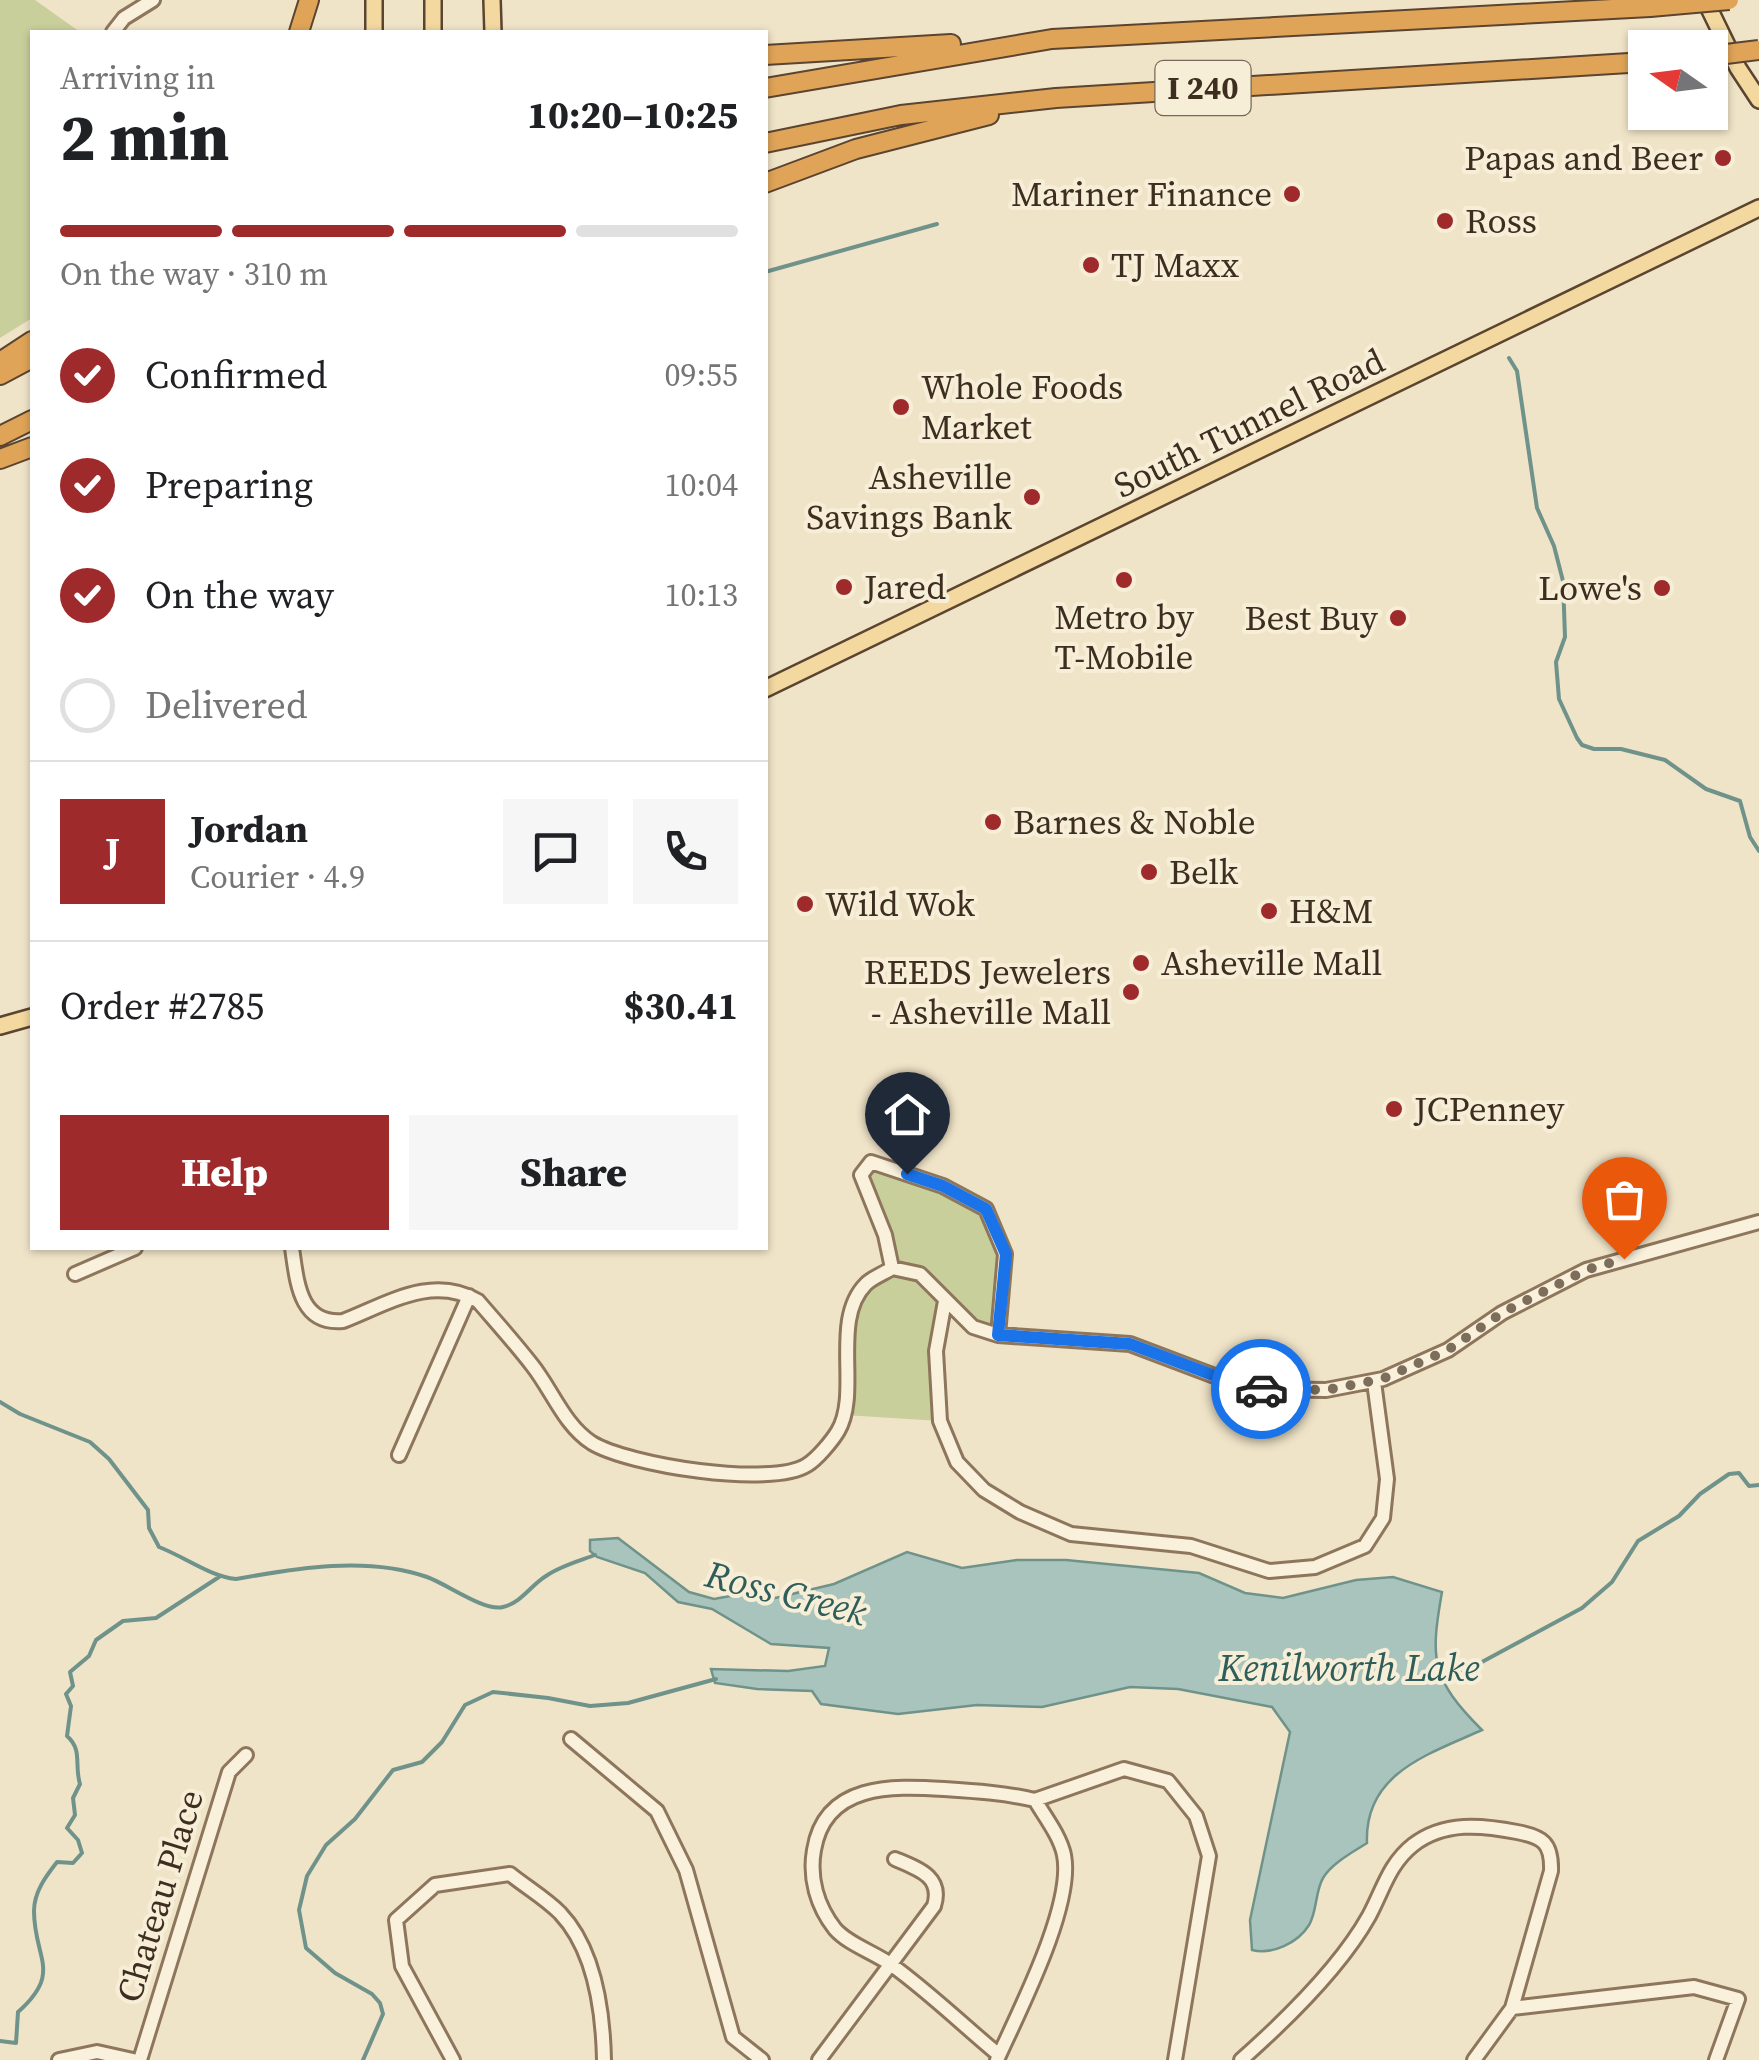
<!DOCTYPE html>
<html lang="en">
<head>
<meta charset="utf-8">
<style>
	:root { --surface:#fff; --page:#f6f6f6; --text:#202124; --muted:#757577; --line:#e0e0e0; --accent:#9e2a2b }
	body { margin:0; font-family:"Source Serif 4",serif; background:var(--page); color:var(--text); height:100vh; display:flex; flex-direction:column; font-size:38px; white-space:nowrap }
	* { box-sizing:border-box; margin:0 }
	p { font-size:32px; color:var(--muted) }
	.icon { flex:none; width:55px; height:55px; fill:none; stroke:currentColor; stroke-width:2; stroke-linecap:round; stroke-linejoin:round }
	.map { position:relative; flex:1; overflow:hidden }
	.drawer { position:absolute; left:30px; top:30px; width:738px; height:1220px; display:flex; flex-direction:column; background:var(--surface); border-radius:0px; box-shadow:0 2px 8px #0004 }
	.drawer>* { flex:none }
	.needle { width:65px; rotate:284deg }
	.controls { position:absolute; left:1628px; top:30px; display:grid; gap:20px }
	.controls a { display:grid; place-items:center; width:100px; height:100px; border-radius:0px; background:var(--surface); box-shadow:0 2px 8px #0004; font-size:50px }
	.pin { position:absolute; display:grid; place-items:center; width:85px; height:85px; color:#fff; margin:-102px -42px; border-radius:50% 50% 50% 0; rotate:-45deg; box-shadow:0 0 10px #0007 }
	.pin .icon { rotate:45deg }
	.courier { position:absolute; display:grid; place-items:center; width:100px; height:100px; margin:-50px; border:8px solid #1a73e8; border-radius:50%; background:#fff; color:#222; box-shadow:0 2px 12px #0007 }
	.overview em { font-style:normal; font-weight:800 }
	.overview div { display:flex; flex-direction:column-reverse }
	.overview { display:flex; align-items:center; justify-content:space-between; height:170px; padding:0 30px }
	h1 { font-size:65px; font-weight:800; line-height:75px }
	.bar { display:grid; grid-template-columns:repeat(4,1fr); gap:15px 10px; align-content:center; height:120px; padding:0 30px }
	.bar i { height:12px; border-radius:8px; background:var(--line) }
	.bar .current { background:var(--accent) }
	.bar p { grid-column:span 4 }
	.line { display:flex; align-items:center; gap:25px; padding:0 30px; border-top:2px solid var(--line) }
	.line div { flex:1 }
	.round { display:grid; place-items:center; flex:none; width:105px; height:105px; border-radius:0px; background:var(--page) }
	ol { padding:0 30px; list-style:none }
	li { display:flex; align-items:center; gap:30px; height:110px }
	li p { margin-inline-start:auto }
	li .icon { padding:10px; border-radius:50%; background:var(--accent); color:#fff; stroke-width:4 }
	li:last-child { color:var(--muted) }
	li i { width:55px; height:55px; border:5px solid var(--line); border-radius:50% }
	.button { display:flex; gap:20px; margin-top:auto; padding:20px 30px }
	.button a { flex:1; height:115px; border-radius:0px; background:var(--accent); color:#fff; font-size:40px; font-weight:800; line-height:115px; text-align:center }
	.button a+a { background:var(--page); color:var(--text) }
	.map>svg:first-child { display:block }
	.green { fill:#c9cf9b }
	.water { fill:#a9c4bc; stroke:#6f938a; stroke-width:2.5 }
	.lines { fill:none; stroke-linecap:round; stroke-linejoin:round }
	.stream { stroke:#6f938a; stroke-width:4 }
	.minor-casing { stroke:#8d765c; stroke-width:18 }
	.major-casing { stroke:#5b4430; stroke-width:20 }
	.highway-casing { stroke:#5b4430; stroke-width:22 }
	.minor { stroke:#faf1dc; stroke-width:12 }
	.major { stroke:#f3d9a0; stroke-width:15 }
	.highway { stroke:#e0a458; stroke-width:18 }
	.highway-bridge-casing { stroke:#5b4430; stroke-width:22; stroke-linecap:butt }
	.highway-bridge { stroke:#e0a458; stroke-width:18 }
	.done { stroke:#7c6e5b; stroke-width:10; stroke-dasharray:0 18 }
	.route { stroke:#1a73e8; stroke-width:12 }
	.poi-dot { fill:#9e2a2b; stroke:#f7eed8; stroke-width:4 }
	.labels { text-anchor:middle; stroke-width:8; stroke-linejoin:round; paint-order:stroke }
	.shield { fill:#f7eed8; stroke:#756857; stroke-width:2.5 }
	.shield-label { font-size:32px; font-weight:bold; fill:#3d2e20 }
	.poi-label { font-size:35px; fill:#3d2e20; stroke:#f7eed8; text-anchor:start }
	.street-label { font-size:35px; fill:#3d2e20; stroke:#f7eed8 }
	.water-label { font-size:38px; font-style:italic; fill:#2f5d5a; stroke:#f7eed8 }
</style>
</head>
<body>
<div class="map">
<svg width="1759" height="2060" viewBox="0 0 1759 2060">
	<rect width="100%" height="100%" fill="#f0e4c8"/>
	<path class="green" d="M0,0H35L80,32H32V318L0,338Z
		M871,1162L986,1209L1005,1254L998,1335L954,1311L942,1310L940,1421L844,1415L847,1339L866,1284L892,1268L861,1175Z"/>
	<path class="water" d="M618,1538L689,1592L714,1599L741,1594L767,1600L834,1584L907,1552L962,1568L1017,1560H1066L1199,1573L1245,1593L1283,1598L1356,1580L1393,1577L1442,1592C1430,1660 1431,1679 1482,1730C1429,1754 1364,1773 1367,1843C1353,1852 1332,1863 1323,1878C1315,1892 1317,1912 1309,1925C1298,1943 1272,1955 1252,1950L1250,1920L1290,1732L1272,1707L1178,1689L1130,1687L1042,1707L977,1705L898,1714L821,1704L812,1691L757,1689L715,1683L711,1669L788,1671L825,1666L829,1648L771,1644L712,1609L678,1602L645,1573L597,1557L590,1551V1540Z"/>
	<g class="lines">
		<path class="stream" d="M765,272L937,224
			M1509,358L1517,371L1537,508L1554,546L1563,581L1565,637L1556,662L1559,699L1577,738L1582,745L1594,749H1621L1665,760L1706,789L1740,801L1750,837L1759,851
			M0,1402L20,1414L90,1442L109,1459L148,1510L149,1528L159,1547C185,1557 209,1576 236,1579C297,1568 367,1556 427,1577C447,1584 485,1612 503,1607C521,1603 531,1585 546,1576C560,1566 579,1561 595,1555
			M1434,1675L1454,1677L1582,1608L1612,1582L1638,1541L1679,1516L1700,1494L1729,1474L1739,1473L1749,1486L1759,1485
			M0,2041L16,2043L18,2012C63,1972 34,1959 34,1911C34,1892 46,1876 57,1862L73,1863L82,1853L78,1840L67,1828L75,1815L73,1798L80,1784C74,1765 83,1750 67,1736L71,1706L66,1694L73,1686L70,1672L89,1656L96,1640L123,1621L156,1618L219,1577
			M363,2060L383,2014L380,2003L372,1994L335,1973L306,1948L299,1910L307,1876L326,1845L355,1819L393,1770L422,1762L442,1742L465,1705L493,1692L548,1698L590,1706L628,1703L716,1679"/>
		<g class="minor-casing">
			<path id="minor" d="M113,32L124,18L153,0
				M292,1248C297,1281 299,1325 343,1321C387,1304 432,1274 478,1301C496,1322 515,1343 532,1365C552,1390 564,1425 592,1443C628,1465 771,1488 807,1465C817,1459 832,1441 838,1431C861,1392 830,1320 866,1284C873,1277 885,1273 892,1268L920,1274L973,1327L998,1335L1130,1344L1249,1389L1326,1390L1383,1379L1448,1350L1502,1313L1586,1270L1759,1222
				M892,1268L885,1235L861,1175L871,1162L943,1186L986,1209L1005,1254L998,1335
				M75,1274L135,1248
				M945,1301L936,1351L940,1421L957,1462L984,1490L1020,1512L1071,1534L1191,1546L1269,1571L1315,1567L1365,1546L1383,1518L1387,1479L1374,1382
				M399,1455L469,1296
				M571,1739L657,1811L686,1870L733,2037L762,2060
				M1035,1800L1124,1769L1168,1781L1196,1816L1209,1856L1175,2060
				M1512,2008L1694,1987L1738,1999L1716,2060
				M999,2055C964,2026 930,1993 893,1966C876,1953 849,1945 835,1929C817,1906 809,1878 814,1850C825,1783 892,1786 944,1789C975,1791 1005,1793 1035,1800
				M59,2060L97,2052L133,2060
				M140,2060L229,1772L246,1755
				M453,2060L402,1966L396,1920L435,1885L510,1874C526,1887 545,1898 560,1913C595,1950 603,2011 604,2060
				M819,2060L934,1906C943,1877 919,1869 895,1859
				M997,2060C1019,2011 1074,1905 1064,1855C1060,1836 1045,1817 1035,1800
				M1241,2060C1285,2021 1340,1968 1369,1916C1383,1890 1389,1864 1413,1845C1444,1821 1482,1825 1517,1832C1543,1837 1552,1843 1551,1871L1512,2008L1474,2060"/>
		</g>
		<g class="major-casing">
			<path id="major" d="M374,0V32
				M492,0L493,32
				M1705,0L1738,68L1759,100
				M433,32V0
				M765,689L1759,208
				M0,1026L32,1017"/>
		</g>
		<g class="highway-casing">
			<path id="highway" d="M299,32L309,0
				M765,55L951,44
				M765,88L1052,39L1650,7
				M765,143L901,115L1056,98L1645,62
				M765,183L856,149L989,115
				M0,362L32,341
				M0,375L32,358
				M0,436L32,420
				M0,459L32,447"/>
		</g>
		<use href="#minor" class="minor"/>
		<use href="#major" class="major"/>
		<use href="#highway" class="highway"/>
		<g class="highway-bridge-casing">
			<path id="highway-bridge" d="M1650,7L1729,0
				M1710,56L1759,50"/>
		</g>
		<use href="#highway-bridge" class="highway-bridge"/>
	</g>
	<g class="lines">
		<path class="done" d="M1261,1389L1326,1390L1382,1379L1448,1350L1502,1313L1586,1270L1624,1259"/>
		<path class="route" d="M907,1174L943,1186L986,1209L1006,1254L998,1335L1130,1344L1250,1389H1261"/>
	</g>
	<g class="poi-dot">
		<circle cx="1723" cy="158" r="10"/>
		<circle cx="1292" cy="194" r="10"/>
		<circle cx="1445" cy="221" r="10"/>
		<circle cx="1091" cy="265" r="10"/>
		<circle cx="901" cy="407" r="10"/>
		<circle cx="1032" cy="497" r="10"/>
		<circle cx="1124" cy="580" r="10"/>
		<circle cx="844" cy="587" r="10"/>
		<circle cx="1662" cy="588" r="10"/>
		<circle cx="1398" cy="618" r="10"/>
		<circle cx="993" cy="822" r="10"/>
		<circle cx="1149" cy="872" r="10"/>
		<circle cx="805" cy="904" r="10"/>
		<circle cx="1269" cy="911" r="10"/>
		<circle cx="1141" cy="963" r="10"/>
		<circle cx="1131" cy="992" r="10"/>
		<circle cx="1394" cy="1109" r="10"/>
	</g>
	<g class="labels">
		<rect class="shield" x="1155.5" y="61" width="95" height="54" rx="8"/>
		<g class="shield-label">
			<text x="1203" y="99">I 240</text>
		</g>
		<g class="poi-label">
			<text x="1703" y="170" text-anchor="end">Papas and Beer</text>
			<text x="1272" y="206" text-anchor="end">Mariner Finance</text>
			<text x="1465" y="233">Ross</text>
			<text x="1111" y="277">TJ Maxx</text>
			<text x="921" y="399">Whole Foods<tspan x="921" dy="40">Market</tspan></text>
			<text x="1012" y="489" text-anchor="end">Asheville<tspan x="1012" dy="40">Savings Bank</tspan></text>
			<text x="864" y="599">Jared</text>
			<text x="1642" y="600" text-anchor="end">Lowe's</text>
			<text x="1124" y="629" text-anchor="middle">Metro by<tspan x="1124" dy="40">T-Mobile</tspan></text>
			<text x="1378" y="630" text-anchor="end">Best Buy</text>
			<text x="1013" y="834">Barnes &amp; Noble</text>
			<text x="1169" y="884">Belk</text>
			<text x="825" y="916">Wild Wok</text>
			<text x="1289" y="923">H&amp;M</text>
			<text x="1161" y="975">Asheville Mall</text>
			<text x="1111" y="984" text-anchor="end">REEDS Jewelers<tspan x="1111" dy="40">- Asheville Mall</tspan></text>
			<text x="1414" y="1121">JCPenney</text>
		</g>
		<g class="street-label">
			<text transform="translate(1249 423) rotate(-26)" y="12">South Tunnel Road</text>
			<text transform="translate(160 1896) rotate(-73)" y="12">Chateau Place</text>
		</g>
		<g class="water-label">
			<text transform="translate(786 1593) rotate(14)" y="13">Ross Creek</text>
			<text x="1349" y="1681">Kenilworth Lake</text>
		</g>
	</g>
</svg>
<div class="controls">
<a><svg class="needle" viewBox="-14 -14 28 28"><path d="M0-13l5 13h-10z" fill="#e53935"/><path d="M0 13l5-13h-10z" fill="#757577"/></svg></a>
</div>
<div class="pin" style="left:1624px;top:1259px;background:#ea580c"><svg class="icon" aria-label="bag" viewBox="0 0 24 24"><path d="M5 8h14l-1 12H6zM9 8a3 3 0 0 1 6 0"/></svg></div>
<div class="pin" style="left:907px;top:1174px;background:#1f2937"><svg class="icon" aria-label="home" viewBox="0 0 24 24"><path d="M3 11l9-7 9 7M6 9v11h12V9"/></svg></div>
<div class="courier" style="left:1261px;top:1389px"><svg class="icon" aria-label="car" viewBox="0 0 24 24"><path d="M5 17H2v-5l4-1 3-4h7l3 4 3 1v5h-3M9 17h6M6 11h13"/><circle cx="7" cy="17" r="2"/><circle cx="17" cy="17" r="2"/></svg></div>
<section class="drawer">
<div class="overview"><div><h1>2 min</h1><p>Arriving in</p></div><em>10:20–10:25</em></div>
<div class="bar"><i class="current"></i><i class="current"></i><i class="current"></i><i></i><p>On the way · 310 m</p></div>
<ol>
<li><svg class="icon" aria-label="check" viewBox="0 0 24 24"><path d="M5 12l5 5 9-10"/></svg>Confirmed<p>09:55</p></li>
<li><svg class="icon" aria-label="check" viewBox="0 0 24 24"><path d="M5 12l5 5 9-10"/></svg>Preparing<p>10:04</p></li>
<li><svg class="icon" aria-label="check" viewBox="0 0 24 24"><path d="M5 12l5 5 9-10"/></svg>On the way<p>10:13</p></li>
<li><i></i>Delivered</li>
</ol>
<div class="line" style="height:180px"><b class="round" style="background:var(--accent);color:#fff">J</b><div><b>Jordan</b><p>Courier · 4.9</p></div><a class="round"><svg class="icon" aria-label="chat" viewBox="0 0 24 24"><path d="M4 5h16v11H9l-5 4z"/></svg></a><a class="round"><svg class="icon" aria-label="phone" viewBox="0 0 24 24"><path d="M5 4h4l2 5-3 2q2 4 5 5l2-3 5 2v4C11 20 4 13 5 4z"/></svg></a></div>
<div class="line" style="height:130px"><div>Order #2785</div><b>$30.41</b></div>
<div class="button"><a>Help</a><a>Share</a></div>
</section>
</div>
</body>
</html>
